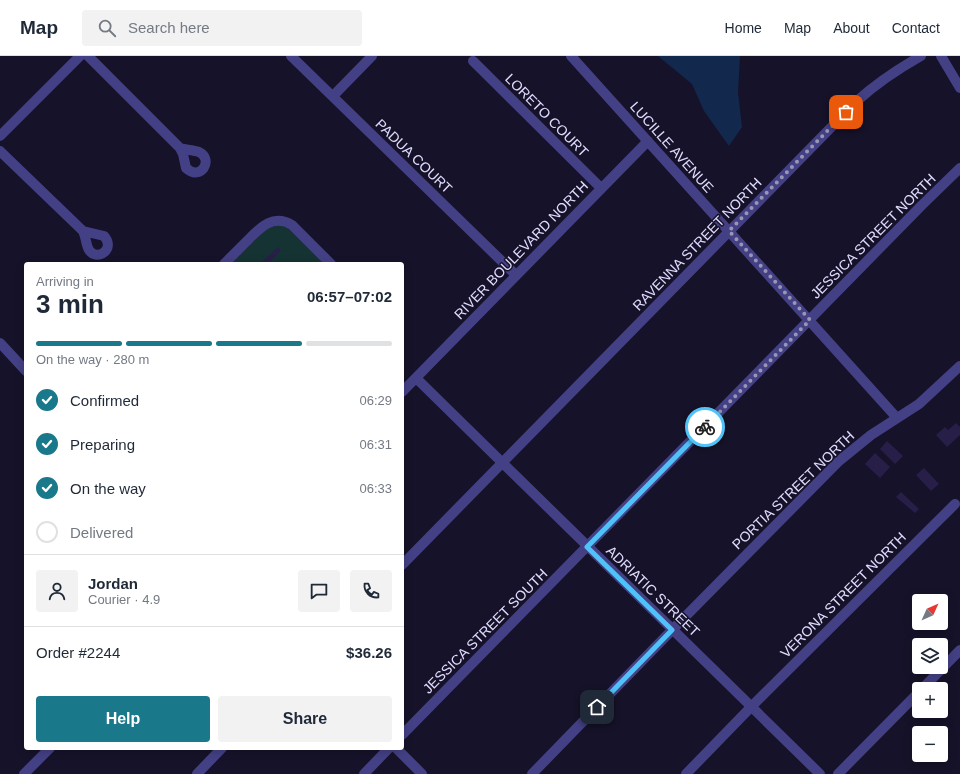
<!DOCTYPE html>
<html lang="en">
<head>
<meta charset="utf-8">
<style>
	:root { --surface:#fff; --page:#f2f2f3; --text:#1f2937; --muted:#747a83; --line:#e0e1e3; --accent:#1a788b }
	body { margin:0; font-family:Arial,sans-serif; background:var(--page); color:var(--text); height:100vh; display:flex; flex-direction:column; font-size:15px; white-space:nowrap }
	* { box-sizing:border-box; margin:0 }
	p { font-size:13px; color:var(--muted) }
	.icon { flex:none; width:22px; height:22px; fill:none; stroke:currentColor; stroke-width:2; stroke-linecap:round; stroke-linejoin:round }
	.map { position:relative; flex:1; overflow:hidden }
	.sheet { position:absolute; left:24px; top:206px; width:380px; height:488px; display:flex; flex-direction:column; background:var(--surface); border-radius:4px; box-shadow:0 2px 10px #0003 }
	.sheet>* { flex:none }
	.needle { width:26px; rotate:45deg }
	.buttons { position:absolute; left:912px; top:538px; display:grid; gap:8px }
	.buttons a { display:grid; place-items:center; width:36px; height:36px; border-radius:4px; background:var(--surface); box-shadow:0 2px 10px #0003; font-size:20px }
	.pin { position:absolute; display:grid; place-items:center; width:34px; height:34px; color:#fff; margin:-17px; border-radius:8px; box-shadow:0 2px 6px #0006 }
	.courier { position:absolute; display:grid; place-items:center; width:40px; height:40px; margin:-20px; border:3px solid #4fc3f7; border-radius:50%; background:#fff; color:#222; box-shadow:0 1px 5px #0007 }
	.summary em { font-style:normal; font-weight:700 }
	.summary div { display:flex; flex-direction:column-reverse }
	.summary { display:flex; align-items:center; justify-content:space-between; height:68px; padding:0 12px }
	h1 { font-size:26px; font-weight:700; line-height:30px }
	.bar { display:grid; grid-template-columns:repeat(4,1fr); gap:6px 4px; align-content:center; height:48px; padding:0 12px }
	.bar i { height:5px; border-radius:3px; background:var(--line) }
	.bar .selected { background:var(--accent) }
	.bar p { grid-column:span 4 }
	.line { display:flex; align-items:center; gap:10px; padding:0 12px; border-top:1px solid var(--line) }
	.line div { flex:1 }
	.round { display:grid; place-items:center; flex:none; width:42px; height:42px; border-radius:4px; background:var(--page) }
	ol { padding:0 12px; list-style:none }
	li { display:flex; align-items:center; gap:12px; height:44px }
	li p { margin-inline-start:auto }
	li .icon { padding:4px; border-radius:50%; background:var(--accent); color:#fff; stroke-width:4 }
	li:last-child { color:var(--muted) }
	li i { width:22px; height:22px; border:2px solid var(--line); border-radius:50% }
	.button { display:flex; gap:8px; margin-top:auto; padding:8px 12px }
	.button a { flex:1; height:46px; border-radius:4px; background:var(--accent); color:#fff; font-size:16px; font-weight:700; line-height:46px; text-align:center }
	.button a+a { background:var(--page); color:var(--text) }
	header { display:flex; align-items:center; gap:24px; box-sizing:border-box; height:56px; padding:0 20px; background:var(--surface); border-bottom:1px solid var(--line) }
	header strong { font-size:19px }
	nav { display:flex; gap:22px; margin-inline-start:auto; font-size:14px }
	.search { width:280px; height:36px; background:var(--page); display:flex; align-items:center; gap:10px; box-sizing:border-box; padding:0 14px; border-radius:4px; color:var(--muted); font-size:15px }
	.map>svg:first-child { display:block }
	.green { fill:#153332 }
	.water { fill:#12284d }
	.building { fill:#281f49 }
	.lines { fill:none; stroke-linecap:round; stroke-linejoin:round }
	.street { stroke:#444085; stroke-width:10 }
	.done { stroke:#9995b3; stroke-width:4; stroke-dasharray:0 7.2 }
	.route { stroke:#4fc3f7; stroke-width:5 }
	.labels { text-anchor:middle; stroke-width:3; stroke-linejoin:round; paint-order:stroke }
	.street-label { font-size:14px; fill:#e0dcfd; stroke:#161229 }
</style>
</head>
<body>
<header>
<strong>Map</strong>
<div class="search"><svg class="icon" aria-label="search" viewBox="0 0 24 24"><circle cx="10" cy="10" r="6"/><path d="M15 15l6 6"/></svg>Search here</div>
<nav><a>Home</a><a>Map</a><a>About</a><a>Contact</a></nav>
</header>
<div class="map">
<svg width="960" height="718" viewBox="0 0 960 718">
	<rect width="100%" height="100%" fill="#161229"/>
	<path class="green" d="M279,169L288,172L325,208H231L264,175L268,172Z"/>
	<path class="water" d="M658,0H740L738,36L742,71L729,90L704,55L692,28Z"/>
	<path class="building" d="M278,191L281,194L268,208H260Z
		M956,367L960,371V379L947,391L936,379L945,371L948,374Z
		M887,385L903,400L895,408L880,393Z
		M875,397L890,411L880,422L865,408Z
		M924,412L939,428L931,435L916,419Z
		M901,436L919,453L915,457L896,441Z"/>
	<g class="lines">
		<path class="street" d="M88,0L180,92
			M291,0L516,219
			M571,0L897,362
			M941,0L960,32
			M473,5L601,132
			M333,40L372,0
			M0,80L80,0
			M180,92C186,94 194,94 199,96C214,103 201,126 186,112L183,98Z
			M0,95L83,175
			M83,175L104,180C116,193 97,206 89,194C86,189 86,181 83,175Z
			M224,208C231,201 239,193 246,186C259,173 272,157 292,169L331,208
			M0,287L26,315
			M416,322L820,718
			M402,336L648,85
			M402,509L857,45C877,27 898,13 921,0
			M922,633L960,594
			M402,679L922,149L960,112
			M396,692L422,718
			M24,718L50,692
			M197,718L222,692
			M364,718L389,692
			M532,718L672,574L839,405L871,379L919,348L960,310
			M686,718L752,650L955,448
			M838,718L919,636"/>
	</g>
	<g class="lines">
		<path class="done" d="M705,371L810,264L729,175L846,56"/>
		<path class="route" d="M597,651L672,574L587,491L705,371"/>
	</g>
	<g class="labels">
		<g class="street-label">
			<text transform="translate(547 59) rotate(45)" y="5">LORETO COURT</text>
			<text transform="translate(672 91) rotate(48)" y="5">LUCILLE AVENUE</text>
			<text transform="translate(414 100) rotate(44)" y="5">PADUA COURT</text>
			<text transform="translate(873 180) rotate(-45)" y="5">JESSICA STREET NORTH</text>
			<text transform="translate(697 188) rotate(-46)" y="5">RAVENNA STREET NORTH</text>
			<text transform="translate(521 194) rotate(-46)" y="5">RIVER BOULEVARD NORTH</text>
			<text transform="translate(793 434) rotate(-44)" y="5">PORTIA STREET NORTH</text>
			<text transform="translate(653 535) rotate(44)" y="5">ADRIATIC STREET</text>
			<text transform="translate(843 539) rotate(-45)" y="5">VERONA STREET NORTH</text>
			<text transform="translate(485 575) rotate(-45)" y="5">JESSICA STREET SOUTH</text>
		</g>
	</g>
</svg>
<div class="buttons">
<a><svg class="needle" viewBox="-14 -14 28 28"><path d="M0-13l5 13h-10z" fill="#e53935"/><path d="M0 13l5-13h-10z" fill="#747a83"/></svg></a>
<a><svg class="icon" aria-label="layers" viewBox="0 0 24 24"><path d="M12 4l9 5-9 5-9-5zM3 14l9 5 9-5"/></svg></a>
<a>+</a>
<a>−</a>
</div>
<div class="pin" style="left:846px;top:56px;background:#ea580c"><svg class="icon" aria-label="bag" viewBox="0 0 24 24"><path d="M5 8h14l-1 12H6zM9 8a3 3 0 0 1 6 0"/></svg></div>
<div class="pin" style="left:597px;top:651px;background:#1f2937"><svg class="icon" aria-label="home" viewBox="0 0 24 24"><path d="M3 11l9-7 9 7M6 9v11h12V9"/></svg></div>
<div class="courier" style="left:705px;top:371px"><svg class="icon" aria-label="bike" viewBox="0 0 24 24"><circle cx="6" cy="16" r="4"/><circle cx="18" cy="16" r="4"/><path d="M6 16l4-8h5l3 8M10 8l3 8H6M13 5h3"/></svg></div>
<section class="sheet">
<div class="summary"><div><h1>3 min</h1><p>Arriving in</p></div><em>06:57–07:02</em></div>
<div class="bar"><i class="selected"></i><i class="selected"></i><i class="selected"></i><i></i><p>On the way · 280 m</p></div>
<ol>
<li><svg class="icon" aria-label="check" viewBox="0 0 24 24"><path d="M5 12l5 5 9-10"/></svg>Confirmed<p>06:29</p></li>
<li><svg class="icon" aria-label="check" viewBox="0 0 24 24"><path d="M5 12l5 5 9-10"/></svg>Preparing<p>06:31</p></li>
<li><svg class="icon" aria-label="check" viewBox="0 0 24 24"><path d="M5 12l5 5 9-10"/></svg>On the way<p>06:33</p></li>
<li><i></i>Delivered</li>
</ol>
<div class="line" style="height:72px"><a class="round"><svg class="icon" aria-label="person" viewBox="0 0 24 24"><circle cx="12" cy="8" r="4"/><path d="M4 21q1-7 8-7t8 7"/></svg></a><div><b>Jordan</b><p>Courier · 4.9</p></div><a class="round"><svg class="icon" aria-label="chat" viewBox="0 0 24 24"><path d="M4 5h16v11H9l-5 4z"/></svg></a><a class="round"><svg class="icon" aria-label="phone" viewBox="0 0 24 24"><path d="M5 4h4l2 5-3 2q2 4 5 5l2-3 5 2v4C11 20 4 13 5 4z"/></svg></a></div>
<div class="line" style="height:52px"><div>Order #2244</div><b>$36.26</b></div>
<div class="button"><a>Help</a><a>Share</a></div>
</section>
</div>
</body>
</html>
